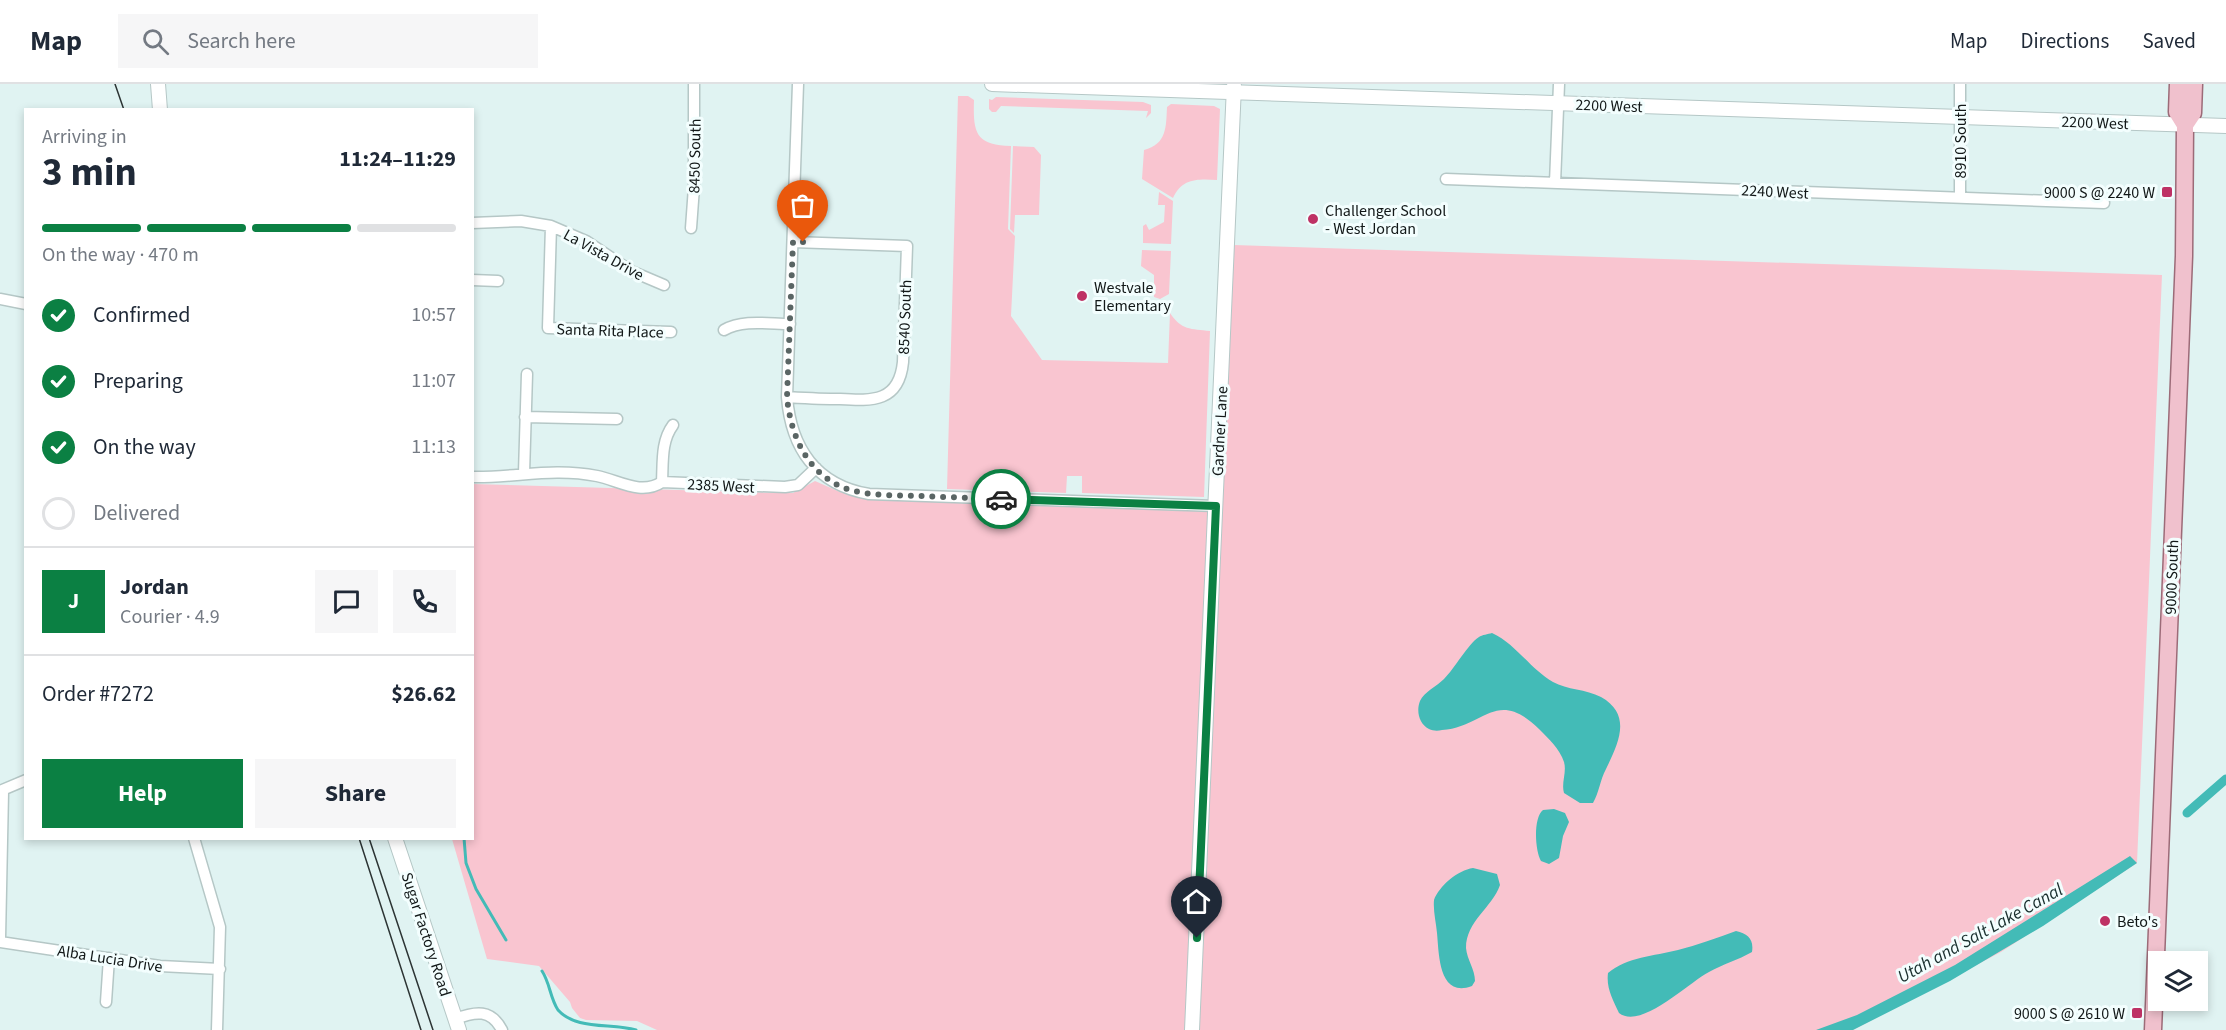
<!DOCTYPE html>
<html lang="en">
<head>
<meta charset="utf-8">
<style>
	:root { --surface:#fff; --page:#f6f6f7; --text:#1f2937; --muted:#747a83; --line:#e0e1e3; --accent:#0b8043 }
	body { margin:0; font-family:"Source Sans 3",sans-serif; background:var(--page); color:var(--text); height:100vh; display:flex; flex-direction:column; font-size:22px; white-space:nowrap }
	* { box-sizing:border-box; margin:0 }
	p { font-size:20px; color:var(--muted) }
	.icon { flex:none; width:33px; height:33px; fill:none; stroke:currentColor; stroke-width:2; stroke-linecap:round; stroke-linejoin:round }
	.map { position:relative; flex:1; overflow:hidden }
	.sheet { position:absolute; left:24px; top:24px; width:450px; height:732px; display:flex; flex-direction:column; background:var(--surface); border-radius:0px; box-shadow:0 3px 9px #0003 }
	.sheet>* { flex:none }
	.controls { position:absolute; left:2148px; top:867px; display:grid; gap:12px }
	.controls a { display:grid; place-items:center; width:60px; height:60px; border-radius:0px; background:var(--surface); box-shadow:0 3px 9px #0003; font-size:30px }
	.pin { position:absolute; display:grid; place-items:center; width:51px; height:51px; color:#fff; margin:-62px -26px; border-radius:50% 50% 50% 0; rotate:-45deg; box-shadow:0 0 6px #0007 }
	.pin .icon { rotate:45deg }
	.courier { position:absolute; display:grid; place-items:center; width:60px; height:60px; margin:-30px; border:4px solid #0b8043; border-radius:50%; background:#fff; color:#222; box-shadow:0 2px 8px #0007 }
	.overview em { font-style:normal; font-weight:700 }
	.overview div { display:flex; flex-direction:column-reverse }
	.overview { display:flex; align-items:center; justify-content:space-between; height:102px; padding:0 18px }
	h1 { font-size:39px; font-weight:700; line-height:45px }
	.bar { display:grid; grid-template-columns:repeat(4,1fr); gap:9px 6px; align-content:center; height:72px; padding:0 18px }
	.bar i { height:8px; border-radius:4px; background:var(--line) }
	.bar .on { background:var(--accent) }
	.bar p { grid-column:span 4 }
	.line { display:flex; align-items:center; gap:15px; padding:0 18px; border-top:2px solid var(--line) }
	.line div { flex:1 }
	.round { display:grid; place-items:center; flex:none; width:63px; height:63px; border-radius:0px; background:var(--page) }
	ol { padding:0 18px; list-style:none }
	li { display:flex; align-items:center; gap:18px; height:66px }
	li p { margin-inline-start:auto }
	li .icon { padding:6px; border-radius:50%; background:var(--accent); color:#fff; stroke-width:4 }
	li:last-child { color:var(--muted) }
	li i { width:33px; height:33px; border:3px solid var(--line); border-radius:50% }
	.primary-button { display:flex; gap:12px; margin-top:auto; padding:12px 18px }
	.primary-button a { flex:1; height:69px; border-radius:0px; background:var(--accent); color:#fff; font-size:24px; font-weight:700; line-height:69px; text-align:center }
	.primary-button a+a { background:var(--page); color:var(--text) }
	header { display:flex; align-items:center; gap:36px; box-sizing:border-box; height:84px; padding:0 30px; background:var(--surface); border-bottom:2px solid var(--line) }
	header strong { font-size:28px }
	nav { display:flex; gap:33px; margin-inline-start:auto; font-size:21px }
	.search { width:420px; height:54px; background:var(--page); display:flex; align-items:center; gap:15px; box-sizing:border-box; padding:0 21px; border-radius:0px; color:var(--muted); font-size:22px }
	.map>svg:first-child { display:block }
	.green { fill:#f9c5d0 }
	.water { fill:#43bbb7 }
	.lines { fill:none; stroke-linecap:round; stroke-linejoin:round }
	.stream { stroke:#43bbb7; stroke-width:3 }
	.canal { stroke:#43bbb7; stroke-width:9 }
	.minor-casing { stroke:#b5c7c6; stroke-width:13 }
	.tertiary-casing { stroke:#b5c7c6; stroke-width:16 }
	.primary-casing { stroke:#9c6b78; stroke-width:19 }
	.minor { stroke:#fff; stroke-width:10 }
	.tertiary { stroke:#fff; stroke-width:14 }
	.primary { stroke:#f0c1cd; stroke-width:16 }
	.tram { stroke:#2c3434; stroke-width:1.5 }
	.done { stroke:#5a6564; stroke-width:6; stroke-dasharray:0 10.8 }
	.route { stroke:#0b8043; stroke-width:8 }
	.poi-dot { fill:#be3265; stroke:#f3fefe; stroke-width:2 }
	.labels { text-anchor:middle; stroke-width:6; stroke-linejoin:round; paint-order:stroke }
	.street-label { font-size:16px; fill:#121818; stroke:#f3fefe }
	.poi-label { font-size:16px; fill:#121818; stroke:#f3fefe; text-anchor:start }
	.water-label { font-size:18px; font-style:italic; fill:#192e2d; stroke:#f3fefe }
</style>
</head>
<body>
<header>
<strong>Map</strong>
<div class="search"><svg class="icon" aria-label="search" viewBox="0 0 24 24"><circle cx="10" cy="10" r="6"/><path d="M15 15l6 6"/></svg>Search here</div>
<nav><a>Map</a><a>Directions</a><a>Saved</a></nav>
</header>
<div class="map">
<svg width="2226" height="946" viewBox="0 0 2226 946">
	<rect width="100%" height="100%" fill="#e0f3f2"/>
	<path class="green" d="M958,12H968L974,16C973,48 975,61 1011,62L1008,145L1015,152L1011,232L1042,276L1168,279L1170,229C1181,246 1191,245 1210,247L1204,413L1082,409V392H1067L1066,409L947,405Z
		M996,13L1143,18L1151,21V29L1146,34L1148,27L1001,22L996,28H992L989,25V15L992,16Z
		M1171,20L1214,22L1220,25L1217,96C1198,95 1182,94 1173,114L1142,95L1144,66C1167,60 1166,43 1167,23Z
		M1013,62L1034,63L1041,71L1039,131H1015L1014,149L1010,145Z
		M1159,108L1173,117L1171,160L1143,159V142L1146,140L1149,146L1164,138L1165,121H1158Z
		M1234,161L2162,191L2137,779L2001,868L1853,946H657L637,937L586,936L580,934L572,924L570,918L539,882L487,875L452,755L472,754L473,400L780,409H793L815,397L840,408L866,414L1207,427V432H1218Z
		M1142,166L1171,167L1169,210L1160,215L1154,213V191L1141,182Z"/>
	<path class="water" d="M1492,549C1516,560 1530,585 1553,598C1567,606 1586,605 1601,613C1633,631 1618,660 1606,685C1600,696 1599,709 1593,719H1580L1564,709C1561,699 1567,688 1564,678C1560,665 1548,654 1539,645C1496,603 1485,643 1442,646C1438,647 1433,647 1429,645C1419,640 1416,627 1420,617C1424,608 1437,602 1444,595C1455,584 1468,560 1479,553C1482,551 1488,550 1492,549Z
		M1554,725L1565,729L1569,738L1563,752L1559,774L1549,780L1541,777C1535,767 1533,734 1543,726Z
		M2130,772L2137,779L2043,842L1950,897L1853,946H1816L1857,931L1955,881Z
		M1473,784L1497,790L1500,801C1492,824 1466,837 1466,864C1467,876 1475,885 1475,897L1472,902C1438,915 1439,868 1437,849C1436,838 1433,827 1434,816C1439,802 1458,786 1473,784Z
		M1736,847C1748,850 1754,855 1752,868C1738,876 1723,880 1709,888C1688,899 1641,946 1619,929C1613,916 1606,904 1608,889C1627,873 1654,872 1678,866C1697,861 1717,854 1736,847Z"/>
	<g class="lines">
		<path class="stream" d="M464,754L466,779L476,805L506,856
			M542,887C550,899 550,914 558,926C576,946 610,939 636,946"/>
		<path class="canal" d="M2187,729L2226,695"/>
		<g class="minor-casing">
			<path id="minor" d="M798,0L787,313C791,364 816,401 869,410L1216,422
				M1446,95L2104,119
				M1555,99L1559,0
				M1960,114V0
				M472,139L521,137L551,142L586,157L631,187L664,201
				M551,142L548,244L671,248
				M691,144L694,103V0
				M472,196L498,197
				M0,215L26,220
				M724,246C743,235 769,240 790,240
				M787,313C805,314 822,315 840,315C873,317 899,318 903,278L907,162L793,158
				M525,333L617,335
				M524,389L527,290
				M472,393C516,394 552,383 597,392C618,396 641,412 662,398L785,403L798,401L816,384
				M662,398C663,378 661,357 673,341
				M0,707L26,696
				M194,754L220,843L217,946
				M0,854L3,708
				M0,858L160,882L220,885
				M106,918L109,874
				M455,935C476,927 491,925 502,946"/>
		</g>
		<g class="tertiary-casing">
			<path id="tertiary" d="M158,0L160,26
				M992,0L2226,42
				M395,754L459,946
				M1192,946L1234,2"/>
		</g>
		<g class="primary-casing">
			<path id="primary" d="M2185,41L2193,29L2194,0
				M2153,946L2184,172L2185,41L2177,28L2178,0"/>
		</g>
		<use href="#minor" class="minor"/>
		<use href="#tertiary" class="tertiary"/>
		<use href="#primary" class="primary"/>
		<path class="tram" d="M115,0L124,26
			M359,754L421,946
			M369,754L433,946"/>
	</g>
	<g class="lines">
		<path class="done" d="M803,158H793L787,313C791,357 812,399 859,408C878,412 899,411 919,412C946,413 974,414 1001,415"/>
		<path class="route" d="M1001,415L1216,422L1197,854"/>
	</g>
	<g class="poi-dot">
		<rect x="2161" y="102" width="12" height="12" rx="3"/>
		<circle cx="1313" cy="135" r="6"/>
		<circle cx="1082" cy="212" r="6"/>
		<circle cx="2105" cy="837" r="6"/>
		<rect x="2131" y="923" width="12" height="12" rx="3"/>
	</g>
	<g class="labels">
		<g class="street-label">
			<text transform="translate(1609 21) rotate(2)" y="6">2200 West</text>
			<text transform="translate(2095 38) rotate(2)" y="6">2200 West</text>
			<text transform="translate(1960 57) rotate(-90)" y="6">8910 South</text>
			<text transform="translate(694 72) rotate(-89)" y="6">8450 South</text>
			<text transform="translate(1775 107) rotate(3)" y="6">2240 West</text>
			<text transform="translate(604 170) rotate(29)" y="6">La Vista Drive</text>
			<text transform="translate(904 233) rotate(-88)" y="6">8540 South</text>
			<text transform="translate(610 246) rotate(2)" y="6">Santa Rita Place</text>
			<text transform="translate(1219 347) rotate(-87)" y="6">Gardner Lane</text>
			<text transform="translate(721 401) rotate(3)" y="6">2385 West</text>
			<text transform="translate(2171 493) rotate(-88)" y="6">9000 South</text>
			<text transform="translate(427 850) rotate(72)" y="6">Sugar Factory Road</text>
			<text transform="translate(110 874) rotate(9)" y="6">Alba Lucia Drive</text>
		</g>
		<g class="poi-label">
			<text x="2155" y="114" text-anchor="end">9000 S @ 2240 W</text>
			<text x="1325" y="132">Challenger School<tspan x="1325" dy="18">- West Jordan</tspan></text>
			<text x="1094" y="209">Westvale<tspan x="1094" dy="18">Elementary</tspan></text>
			<text x="2117" y="843">Beto's</text>
			<text x="2125" y="935" text-anchor="end">9000 S @ 2610 W</text>
		</g>
		<g class="water-label">
			<text transform="translate(1980 849) rotate(-29)" y="6">Utah and Salt Lake Canal</text>
		</g>
	</g>
</svg>
<div class="controls">
<a><svg class="icon" aria-label="layers" viewBox="0 0 24 24"><path d="M12 4l9 5-9 5-9-5zM3 14l9 5 9-5"/></svg></a>
</div>
<div class="pin" style="left:803px;top:158px;background:#ea580c"><svg class="icon" aria-label="bag" viewBox="0 0 24 24"><path d="M5 8h14l-1 12H6zM9 8a3 3 0 0 1 6 0"/></svg></div>
<div class="pin" style="left:1197px;top:854px;background:#1f2937"><svg class="icon" aria-label="home" viewBox="0 0 24 24"><path d="M3 11l9-7 9 7M6 9v11h12V9"/></svg></div>
<div class="courier" style="left:1001px;top:415px"><svg class="icon" aria-label="car" viewBox="0 0 24 24"><path d="M5 17H2v-5l4-1 3-4h7l3 4 3 1v5h-3M9 17h6M6 11h13"/><circle cx="7" cy="17" r="2"/><circle cx="17" cy="17" r="2"/></svg></div>
<section class="sheet">
<div class="overview"><div><h1>3 min</h1><p>Arriving in</p></div><em>11:24–11:29</em></div>
<div class="bar"><i class="on"></i><i class="on"></i><i class="on"></i><i></i><p>On the way · 470 m</p></div>
<ol>
<li><svg class="icon" aria-label="check" viewBox="0 0 24 24"><path d="M5 12l5 5 9-10"/></svg>Confirmed<p>10:57</p></li>
<li><svg class="icon" aria-label="check" viewBox="0 0 24 24"><path d="M5 12l5 5 9-10"/></svg>Preparing<p>11:07</p></li>
<li><svg class="icon" aria-label="check" viewBox="0 0 24 24"><path d="M5 12l5 5 9-10"/></svg>On the way<p>11:13</p></li>
<li><i></i>Delivered</li>
</ol>
<div class="line" style="height:108px"><b class="round" style="background:var(--accent);color:#fff">J</b><div><b>Jordan</b><p>Courier · 4.9</p></div><a class="round"><svg class="icon" aria-label="chat" viewBox="0 0 24 24"><path d="M4 5h16v11H9l-5 4z"/></svg></a><a class="round"><svg class="icon" aria-label="phone" viewBox="0 0 24 24"><path d="M5 4h4l2 5-3 2q2 4 5 5l2-3 5 2v4C11 20 4 13 5 4z"/></svg></a></div>
<div class="line" style="height:78px"><div>Order #7272</div><b>$26.62</b></div>
<div class="primary-button"><a>Help</a><a>Share</a></div>
</section>
</div>
</body>
</html>
